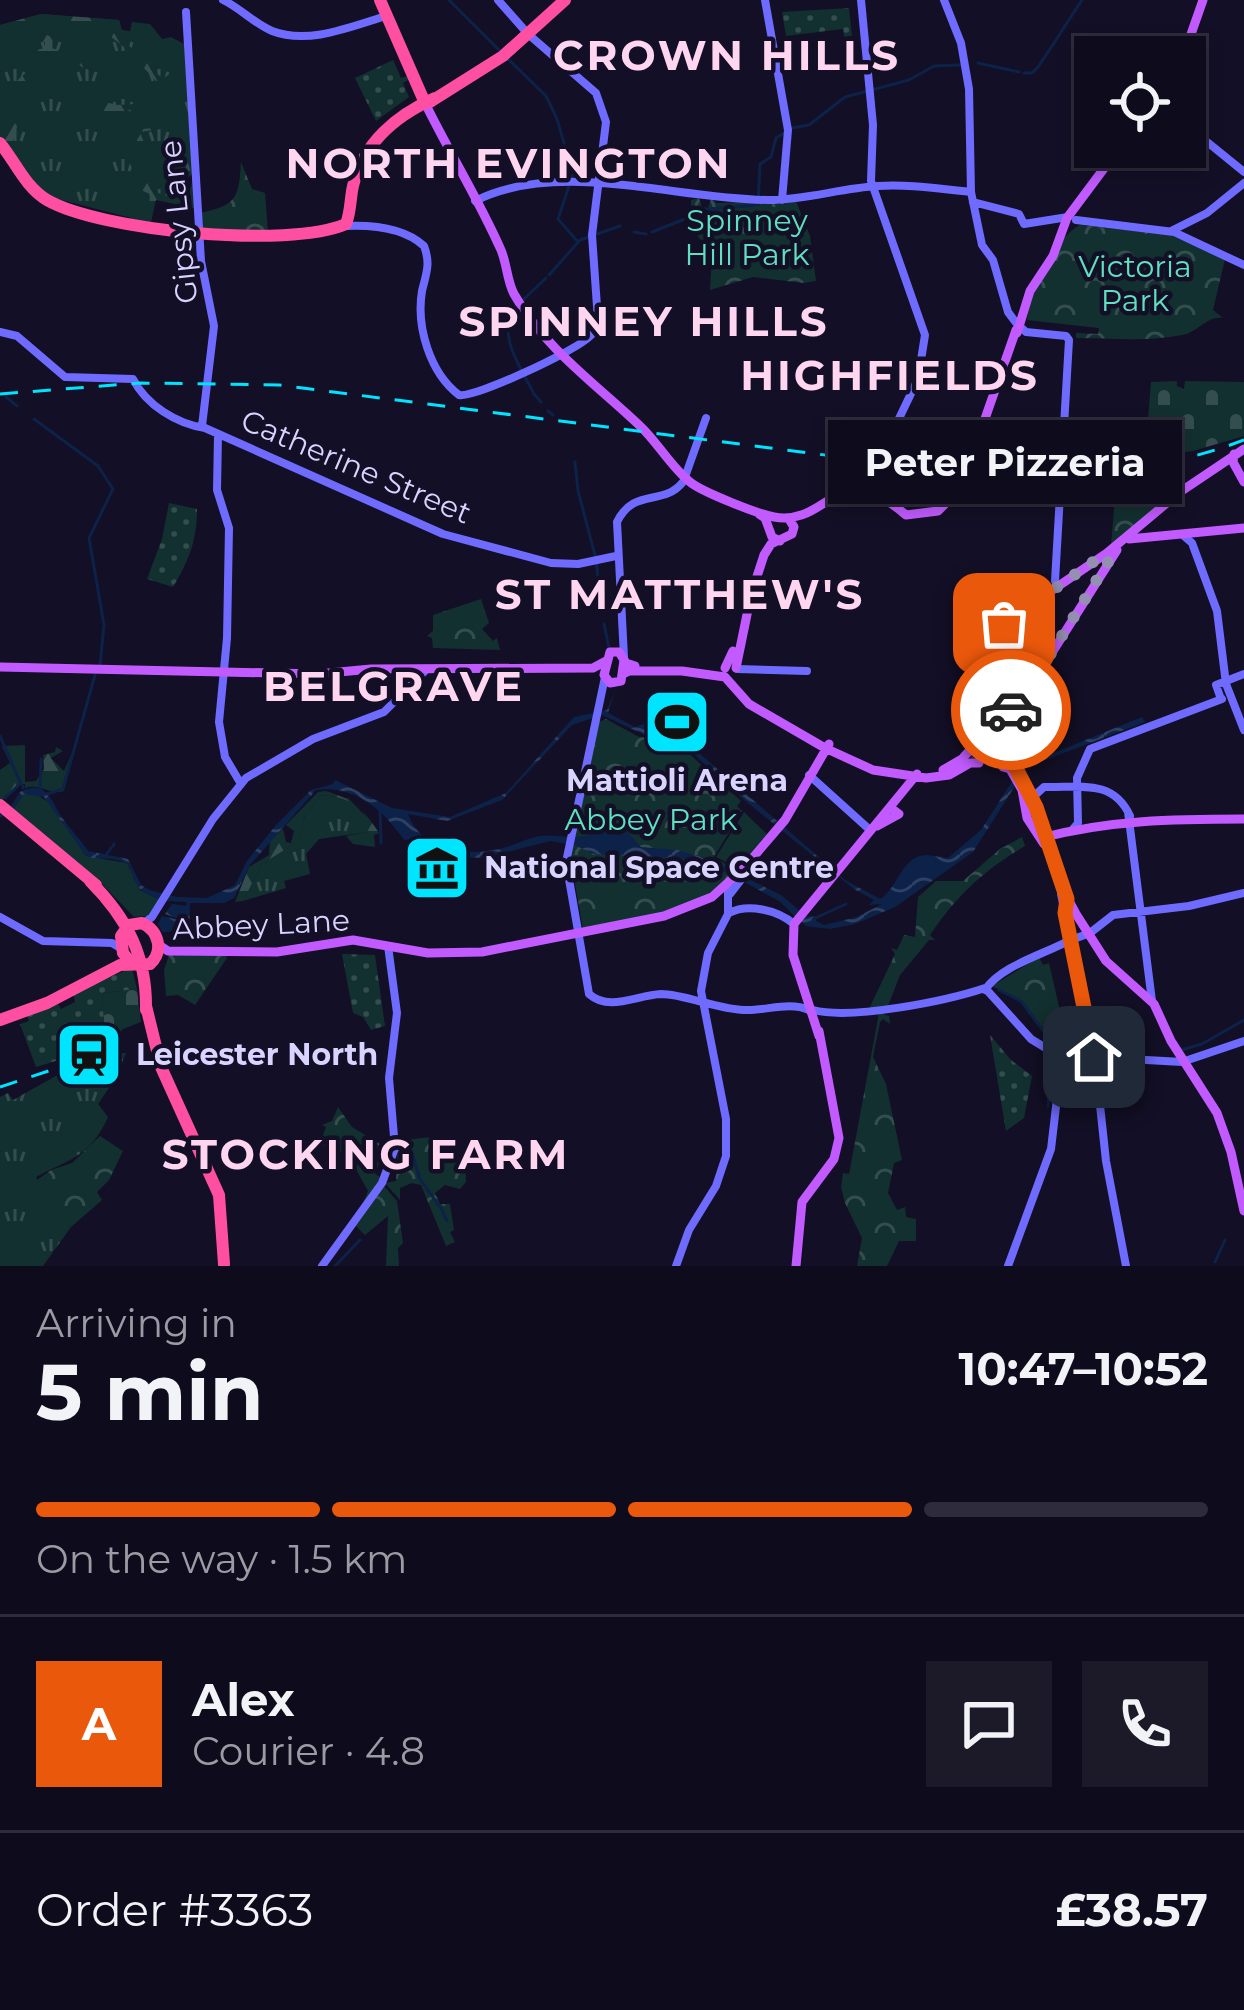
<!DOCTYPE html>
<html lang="en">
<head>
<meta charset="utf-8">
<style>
	:root { --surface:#0e0b1c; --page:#1c1929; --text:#f1f3f6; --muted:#9b9ba3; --line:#2e2b3b; --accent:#ea580c }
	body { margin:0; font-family:Montserrat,sans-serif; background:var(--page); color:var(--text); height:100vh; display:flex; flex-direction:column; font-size:45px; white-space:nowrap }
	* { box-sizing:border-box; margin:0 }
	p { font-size:39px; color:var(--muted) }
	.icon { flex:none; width:66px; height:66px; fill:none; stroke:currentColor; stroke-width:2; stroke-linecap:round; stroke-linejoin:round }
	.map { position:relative; height:1266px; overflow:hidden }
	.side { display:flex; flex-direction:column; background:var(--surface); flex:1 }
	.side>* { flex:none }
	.controls { position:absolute; left:1074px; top:36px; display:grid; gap:24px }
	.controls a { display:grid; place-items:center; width:132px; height:132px; border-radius:0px; background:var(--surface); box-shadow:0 6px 18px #0003,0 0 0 3px var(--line); font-size:60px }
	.pin { position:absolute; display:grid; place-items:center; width:102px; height:102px; color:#fff; margin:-51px; border-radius:24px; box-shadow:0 6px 18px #0006 }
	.courier { position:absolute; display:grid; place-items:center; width:120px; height:120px; margin:-60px; border:9px solid #ea580c; border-radius:50%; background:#fff; color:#222; box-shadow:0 3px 15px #0007 }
	.bubble { position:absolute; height:84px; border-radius:0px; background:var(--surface); box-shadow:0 6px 18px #0003,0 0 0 3px var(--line); font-size:39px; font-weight:700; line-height:84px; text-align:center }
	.overview em { font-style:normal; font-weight:700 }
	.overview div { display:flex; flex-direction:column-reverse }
	.overview { display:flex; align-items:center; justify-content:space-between; height:204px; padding:0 36px }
	h1 { font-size:78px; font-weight:700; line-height:90px }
	.bar { display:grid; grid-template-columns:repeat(4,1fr); gap:18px 12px; align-content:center; height:144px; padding:0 36px }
	.bar i { height:15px; border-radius:9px; background:var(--line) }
	.bar .on { background:var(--accent) }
	.bar p { grid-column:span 4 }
	.line { display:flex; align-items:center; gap:30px; padding:0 36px; border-top:3px solid var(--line) }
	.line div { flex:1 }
	.round { display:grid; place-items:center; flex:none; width:126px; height:126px; border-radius:0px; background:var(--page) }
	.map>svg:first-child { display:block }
	.grass { fill:url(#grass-tufts) }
	.forest { fill:url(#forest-firs) }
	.cemetery { fill:url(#cemetery-stones) }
	.park { fill:url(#park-crowns) }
	.garden { fill:url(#garden-dots) }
	.pitch { fill:#12302f }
	.water { fill:url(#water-waves); fill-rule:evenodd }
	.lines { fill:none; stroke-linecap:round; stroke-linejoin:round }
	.stream { stroke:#0c2248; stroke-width:3 }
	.primary-tunnel { stroke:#312d47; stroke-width:9; stroke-dasharray:9 4.5; stroke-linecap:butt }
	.secondary { stroke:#6f6bff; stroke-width:8 }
	.primary { stroke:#c25bff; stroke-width:9 }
	.highway { stroke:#ff4fa3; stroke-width:12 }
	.rail { stroke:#00e5ff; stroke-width:3; stroke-dasharray:18 15; stroke-linecap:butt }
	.done { stroke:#948fb3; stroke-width:12; stroke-dasharray:0 21.6 }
	.route { stroke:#ea580c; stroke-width:15 }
	.labels { text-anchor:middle; stroke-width:9; stroke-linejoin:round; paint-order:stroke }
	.park-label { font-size:30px; fill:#5fe0c0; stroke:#130f26 }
	.street-label { font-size:30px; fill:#d9d4ff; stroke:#130f26 }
	.poi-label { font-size:30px; font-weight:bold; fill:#d9d4ff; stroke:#130f26; text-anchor:start }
	.district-label { font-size:42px; font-weight:bold; letter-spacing:3px; fill:#ffd6f0; stroke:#130f26 }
</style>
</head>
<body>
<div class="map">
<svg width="1244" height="1266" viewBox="0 0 1244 1266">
	<defs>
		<pattern id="grass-tufts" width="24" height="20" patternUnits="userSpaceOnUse" patternTransform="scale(3)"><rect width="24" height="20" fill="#12302f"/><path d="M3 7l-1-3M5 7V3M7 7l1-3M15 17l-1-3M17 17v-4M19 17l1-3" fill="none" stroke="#344d4e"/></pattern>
		<pattern id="forest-firs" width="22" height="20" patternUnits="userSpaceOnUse" patternTransform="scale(3)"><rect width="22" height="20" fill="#12302f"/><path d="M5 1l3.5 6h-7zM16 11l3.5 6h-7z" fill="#344d4e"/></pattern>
		<pattern id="cemetery-stones" width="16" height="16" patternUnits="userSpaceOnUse" patternTransform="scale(3)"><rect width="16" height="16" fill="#12302f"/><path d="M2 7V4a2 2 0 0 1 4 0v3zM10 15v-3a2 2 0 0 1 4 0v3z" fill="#344d4e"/></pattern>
		<pattern id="park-crowns" width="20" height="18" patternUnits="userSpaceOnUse" patternTransform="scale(3)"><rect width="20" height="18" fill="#12302f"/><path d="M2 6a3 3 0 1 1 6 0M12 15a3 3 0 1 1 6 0" fill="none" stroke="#344d4e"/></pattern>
		<pattern id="garden-dots" width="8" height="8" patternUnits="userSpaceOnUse" patternTransform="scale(3)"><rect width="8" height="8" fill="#12302f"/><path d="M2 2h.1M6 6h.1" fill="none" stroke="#344d4e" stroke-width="1.8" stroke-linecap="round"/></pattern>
		<pattern id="water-waves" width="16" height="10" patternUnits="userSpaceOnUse" patternTransform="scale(3)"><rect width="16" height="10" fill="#0c2248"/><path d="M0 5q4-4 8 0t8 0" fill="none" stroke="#2f4163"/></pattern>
	</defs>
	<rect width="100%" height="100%" fill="#130f26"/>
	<path class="grass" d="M41,14L119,20L122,30L130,31L132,22L150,24L162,39L171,37L184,44L194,173L178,185L179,204L153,199L151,223L54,198L39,190L0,138V25Z
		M321,795L348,798L368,819V832L319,839L306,854L310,874L284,881L286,888L243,901L262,864L299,841L305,815Z
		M117,1053H126L115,1079L98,1104L108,1117C91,1156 70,1159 36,1177C45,1197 59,1210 71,1227L43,1266H0V1097L8,1093L13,1100L79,1063Z"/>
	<path class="forest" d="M41,14L119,20L121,30L132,34L127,42L130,47C145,53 150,73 164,78L175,70L170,80L182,77L180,57L183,52L185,92L173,93L171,84H158C153,76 145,70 139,63C107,25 76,16 28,23L25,30L21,25L17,29L10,26L0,30V25Z
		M47,35L55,39L50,41L51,48L85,57L93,72L55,54L48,57L42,70L41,95L30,99L35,72C25,99 18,123 10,151L0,138V116H6L17,103V91L10,87L37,63L42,52L25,60L36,50L45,48V42H37Z
		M97,100L117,105L155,103L111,115L121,130L175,127L140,132C147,152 158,171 158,193L187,202L193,178L194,208L156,200L151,222L129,219L149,211L150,194L143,191C128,162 118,129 95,105L93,101Z
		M25,745V782L36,781L44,769L43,755L55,752L56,747L63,751L51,758L64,771L75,746L64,791C49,795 40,783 25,788V784H21L0,802V770L10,763L2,746Z
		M325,791C351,797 367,813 379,833L374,835L375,847L353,844L346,836L368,832C370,805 343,796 321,795L305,815L299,841L262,864L243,901L235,902L249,867L269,855L270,840L283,829L286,842L291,843L294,831L286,825L318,792Z"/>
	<path class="cemetery" d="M1177,381V386L1184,389L1185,381L1244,382V436L1193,451L1145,457L1151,382Z
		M137,989L141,1022L123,1029L112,1039L104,1024L102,993Z"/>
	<path class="park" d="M241,162L252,189L265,193L268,232L202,228L199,213C236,206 239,199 241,162Z
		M699,198L702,207L708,208L711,199L716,203L796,201L810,236L816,281L803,283L753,277L710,290L712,254L692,229L691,200Z
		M1080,225L1171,235L1225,259L1213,310L1223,318C1206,316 1199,332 1182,335C1148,342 1110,338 1076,338V333L1098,334L1099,328L1027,320C1031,290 1052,241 1080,225Z
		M1155,482L1163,485L1168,497L1111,546L1116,485Z
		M481,599L489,623L482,629L493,641L497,638L500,650L433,648L432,638L427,636L433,631V615Z
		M606,719L639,737L668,740L676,749L685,750L741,801L737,806L742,811L714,857L738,871C695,912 640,919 583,929L570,855L587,770L591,765L590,754L599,722Z
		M1022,837L1025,846C984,870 957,895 930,935L935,940H929L900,975L888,1006L869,1009L895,954L891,948L897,950L904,935L915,937L918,897L936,881H963L1000,849Z
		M169,955L226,956L227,958L195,1005L178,995L166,996L164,970Z
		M1039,957L1043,965L1049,963L1063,1024L1085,1023L1087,1029L1065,1038L1047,1036L1021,1001L992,986Z
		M879,1013L889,1016L890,1024L883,1019L880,1022L873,1057L886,1084L902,1160L894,1163L888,1193L897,1210L905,1207L906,1217L916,1219V1241H899L887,1266H857L862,1238L845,1203L841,1187L843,1173L849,1174Z
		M338,1107L352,1127L385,1147L375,1174L382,1178L363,1203L368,1191C356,1169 347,1146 319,1145L326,1127L322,1125L332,1121Z
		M100,1136L123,1151L109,1180L97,1192L102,1200L71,1227L34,1182L51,1170L72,1163Z
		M439,1136L440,1143L454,1149L458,1157L465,1154L466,1182L460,1189L445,1185L435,1193L440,1204H450L454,1230L450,1232L455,1242L446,1246L421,1185L412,1183L400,1188V1200L385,1183L396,1181L398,1141Z
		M384,1186L397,1201L403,1243L398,1248L399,1266H386L388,1216L365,1235L356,1226Z"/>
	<path class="garden" d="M849,8L852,36L844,37L843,29L786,36L782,12Z
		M393,60L401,78L411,75L412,78L403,83L409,97L376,121L355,78Z
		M169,503L197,509C197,540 189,560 173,587L147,579L162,539Z
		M342,954L375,955L385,1026L371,1030L363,1017L353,1013Z
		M132,968L137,989L102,993L105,1036L85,1052L36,1067L20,1024L29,1021L26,1014L56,1000L61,1009L75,1002L73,992Z
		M990,1035L1011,1060L1032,1076L1024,1118L1006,1131Z"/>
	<path class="pitch" d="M34,793L52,804L86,856L127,863L140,890L160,900L150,916L134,917L101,883L11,812L24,794Z
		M744,812L767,834L737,868L716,857Z"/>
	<path class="water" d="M616,688L608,713L635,727L644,724L660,689L663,690L648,722L649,730L664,729L684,740L845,880L880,899C898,889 901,856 926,855C934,855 941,858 948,858L981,830L1022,766L1142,717L1145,722L1027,767L973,852L895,907L855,924L830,929L806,926L779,901L728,873L684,859L594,854L574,845L550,841L484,858L460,857L440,853L411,839L404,840C384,810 354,784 316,790L250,865L234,898L224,903H190L189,931L162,932L158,924L162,916L187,922L165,914L172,904L186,906L187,902C167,901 144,901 134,880C131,873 132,867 125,863C115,856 97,861 86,856L44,797L24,794L12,811L0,818V812L11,806L20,792C47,778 51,802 63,819C71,830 80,839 88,851L128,859L141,885L149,890L177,897L207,898L235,885L247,861L276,825L311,790L333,784L335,780L392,808L450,817L506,793L574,717L607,710ZM602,715L645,735L682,743L737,794L854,889L874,900L869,905L882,904L857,917L824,925L816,921L817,917L806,916L781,895L708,859L678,850L641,847L623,827C606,827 593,836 577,837C565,838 553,834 540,836C524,839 510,848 494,850C464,856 420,849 408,814L447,821L502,800L572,725Z"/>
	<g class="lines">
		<path class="stream" d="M449,0L499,50
			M1061,32L1082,0
			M506,57L546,96L557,119L573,174L558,219L578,242
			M978,63L1019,72
			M1040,64L1060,34
			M1024,73H1032L1039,66
			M634,232L646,234
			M652,232L710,209L758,205L760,164L771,157L776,138L792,128L809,125L845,97L909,80L934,66L960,65
			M549,275L580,240L620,226
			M522,301L546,278
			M516,304C496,335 519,364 533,392
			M534,394L541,402
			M6,397L17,406
			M548,411L553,415
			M34,419L98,466L113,489L89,538L104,625L100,665
			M575,462L578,491L596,559L601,605
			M604,624L609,648
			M0,736L21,784
			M23,786V788
			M40,792L41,759
			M47,794L63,789L95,675
			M5,798L21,783
			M380,809L381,843
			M113,846L114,844
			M106,855L111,848
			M813,919L846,904
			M999,990L1021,1001L1047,1036L1065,1038L1085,1030
			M1091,1028L1144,1030
			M1181,1050L1202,1044L1244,1020
			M1048,1106L1051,1069
			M410,1147L420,1179L439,1206
			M441,1208L447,1221
			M1215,1262L1225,1240
			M335,1266L360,1240"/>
		<path class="primary-tunnel" d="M971,758L991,733"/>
		<path class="secondary" d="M223,0C240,8 255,24 272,31C308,45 350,27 386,16
			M765,0L788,130L782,200
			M861,0L873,125L871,181L925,335L918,379L881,456L880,476L890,492L887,502
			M944,0L961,43L969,89L971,192L982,245L993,260L1008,312L1017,324L1026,332L1066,336L1069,340L1055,581L1058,585
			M186,12L201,261L214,326L202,426
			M1185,124L1244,172
			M475,201C558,159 675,199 768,200C806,200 841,188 878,186C909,184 940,189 971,192
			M973,202L1019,214L1024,224L1068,217
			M1076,220L1174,232L1244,265
			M347,226C372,225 404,228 424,246C431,264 426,274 422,291C416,327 430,373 459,395C475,398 575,351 589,337C597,330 595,331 598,321L592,235L606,122L596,93L528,34L498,0
			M1171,231L1207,213L1244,183
			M0,332L17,336L65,377L133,379C146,405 177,424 205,428L443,534L551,563L578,564L616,556
			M218,435L217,490L229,528L227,638L219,722L225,757L241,784
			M685,477L706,418
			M1184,536L1192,543L1217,611L1226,684L1244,730
			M624,657L617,522C634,487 663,507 683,482
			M737,669L807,671
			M605,677L566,862L589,994C609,1012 637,995 661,994C684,994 717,1009 744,1010C766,1011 789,1001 809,1010
			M1221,699L1216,685L1244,674
			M809,775L870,830
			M1032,798L1044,787C1078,788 1113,778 1130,816
			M1128,812L1152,1001
			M1073,829L1078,823L1077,778L1090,749L1222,699
			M730,894L747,872
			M1061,894L1095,1059L1106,1161L1126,1266
			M729,913C748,903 777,910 794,924
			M0,917L43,941L112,943L122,949
			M144,923L152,917L213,819L246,778L313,739L384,712L425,671
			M1071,940L1090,933L1113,915L1189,906L1244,893
			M985,990C1001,965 1046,954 1072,939
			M813,1010C852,1020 946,1001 985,988L1031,1039L1057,1055L1182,1062L1244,1041
			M322,1266L382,1183L395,1148L389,1078L397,1013L388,946
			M676,1266L689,1230L716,1186L726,1156V1119L701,991L708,953L728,914V885
			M1008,1266L1051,1149L1062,1056"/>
		<path class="primary" d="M1183,57L1203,0
			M425,103C449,152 479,200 501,250C507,264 507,281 514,294C545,349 596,384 641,427C658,443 671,467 690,482C702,492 758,514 774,517C830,527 835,454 906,515L938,511L964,485L987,480L1153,474L1163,477L1174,492H1180
			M1017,333L1030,291L1053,256L1067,218L1120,147
			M1234,454L1233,462L1244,482
			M964,489L965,476L1016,330
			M759,514L765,518L772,537L780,541
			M1129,539L1244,528
			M624,660L621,681L610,683L604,675L610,652H619L626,663L635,666
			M0,667L318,674L371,669L593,668L606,661
			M725,668L733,651
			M736,668L751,595L764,555L771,544L792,534L794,527L789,519
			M623,674L629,671H682L725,677L749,704L825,748L873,770L926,778L949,775L970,763H979
			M1025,691L1030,678L1004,623L1107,553L1180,492L1244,449
			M996,734L981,717L1025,691
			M998,735L1009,749L1036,807L1062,888L1076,914L1106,961L1154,1004L1171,1041L1217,1113L1231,1152L1244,1211
			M998,735V727L1027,692L1117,550
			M1003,767L1010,769L1022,790L1027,818L1044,844
			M943,770L962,759L984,734H995
			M877,826L899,814L895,811
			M1041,838C1109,820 1175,819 1244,819
			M159,945L168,951L277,952L353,940L428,953L482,952L664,916L712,897L744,868L785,820L829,744
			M819,1036L793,955L794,924L917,774
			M796,1266L802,1202L834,1159L839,1138L819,1031"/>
		<path class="highway" d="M380,0L425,103
			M430,102L503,56L565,0
			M0,143C15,161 25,187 47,200C101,231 289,249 346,224C351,211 350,199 353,186C363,143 397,115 435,98
			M0,805L96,885
			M90,881C127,918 147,956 146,1010
			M146,1006L161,1067L219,1195L224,1264
			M0,1020L47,1003L120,965L150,964C164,951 159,931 142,923L129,925L121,936L123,953L132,964"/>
		<path class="rail" d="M0,394L140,383L279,385L864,460L907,456L959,466
			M968,475C1061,477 1156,474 1244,440
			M0,1087L100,1054"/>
	</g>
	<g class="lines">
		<path class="done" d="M1004,624L1103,555L1108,562L1027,692L1011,710"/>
		<path class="route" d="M1011,710L997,732L1036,807L1067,899L1065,913L1094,1057"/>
	</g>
	<defs>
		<g id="stadium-square" transform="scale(3.45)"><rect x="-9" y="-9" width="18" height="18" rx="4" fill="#00e5ff" stroke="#130f26"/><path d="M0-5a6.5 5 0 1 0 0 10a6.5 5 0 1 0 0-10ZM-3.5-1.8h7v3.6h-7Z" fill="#111"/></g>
		<g id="museum-square" transform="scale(3.45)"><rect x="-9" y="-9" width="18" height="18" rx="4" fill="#00e5ff" stroke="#130f26"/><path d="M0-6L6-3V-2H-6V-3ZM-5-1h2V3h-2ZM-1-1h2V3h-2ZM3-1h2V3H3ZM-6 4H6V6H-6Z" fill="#111"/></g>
		<g id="station-square" transform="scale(3.45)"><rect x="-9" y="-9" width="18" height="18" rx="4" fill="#00e5ff" stroke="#130f26"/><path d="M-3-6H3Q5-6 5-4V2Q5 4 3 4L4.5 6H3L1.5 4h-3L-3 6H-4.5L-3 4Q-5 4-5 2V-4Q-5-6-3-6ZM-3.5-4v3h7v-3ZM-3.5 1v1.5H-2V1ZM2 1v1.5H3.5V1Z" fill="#111"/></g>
	</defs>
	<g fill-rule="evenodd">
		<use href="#stadium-square" x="677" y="722"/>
		<use href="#museum-square" x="437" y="868"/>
		<use href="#station-square" x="89" y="1055"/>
	</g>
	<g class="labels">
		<g class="park-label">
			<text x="747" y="231">Spinney<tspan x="747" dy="34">Hill Park</tspan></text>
			<text x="1135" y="277">Victoria<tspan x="1135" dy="34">Park</tspan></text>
			<text x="651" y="830">Abbey Park</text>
		</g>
		<g class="street-label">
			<text transform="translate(179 222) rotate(-96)" y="10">Gipsy Lane</text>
			<text transform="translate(356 467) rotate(23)" y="10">Catherine Street</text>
			<text transform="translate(261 925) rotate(-3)" y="10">Abbey Lane</text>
		</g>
		<g class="poi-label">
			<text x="677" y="791" text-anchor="middle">Mattioli Arena</text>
			<text x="484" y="878">National Space Centre</text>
			<text x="136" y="1065">Leicester North</text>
		</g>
		<g class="district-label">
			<text x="727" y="70">CROWN HILLS</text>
			<text x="509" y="178">NORTH EVINGTON</text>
			<text x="644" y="336">SPINNEY HILLS</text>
			<text x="890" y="390">HIGHFIELDS</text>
			<text x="680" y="609">ST MATTHEW'S</text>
			<text x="394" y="701">BELGRAVE</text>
			<text x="366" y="1169">STOCKING FARM</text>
		</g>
	</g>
</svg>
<div class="controls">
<a><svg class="icon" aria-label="locate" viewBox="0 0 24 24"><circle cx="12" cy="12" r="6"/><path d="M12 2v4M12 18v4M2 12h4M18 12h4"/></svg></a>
</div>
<div class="pin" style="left:1004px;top:624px;background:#ea580c"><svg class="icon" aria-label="bag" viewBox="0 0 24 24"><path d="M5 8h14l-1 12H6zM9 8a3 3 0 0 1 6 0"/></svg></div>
<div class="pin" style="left:1094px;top:1057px;background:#1f2937"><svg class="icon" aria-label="home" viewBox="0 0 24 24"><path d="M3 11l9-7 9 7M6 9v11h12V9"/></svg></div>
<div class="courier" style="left:1011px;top:710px"><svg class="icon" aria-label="car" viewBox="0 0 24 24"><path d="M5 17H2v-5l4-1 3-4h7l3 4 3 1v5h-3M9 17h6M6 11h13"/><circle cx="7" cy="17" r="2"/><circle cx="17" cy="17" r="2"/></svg></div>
<div class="bubble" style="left:828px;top:420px;width:354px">Peter Pizzeria</div>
</div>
<section class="side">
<div class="overview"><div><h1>5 min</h1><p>Arriving in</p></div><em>10:47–10:52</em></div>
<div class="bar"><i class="on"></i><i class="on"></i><i class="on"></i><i></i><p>On the way · 1.5 km</p></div>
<div class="line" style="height:216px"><b class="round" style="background:var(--accent);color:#fff">A</b><div><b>Alex</b><p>Courier · 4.8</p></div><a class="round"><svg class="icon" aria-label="chat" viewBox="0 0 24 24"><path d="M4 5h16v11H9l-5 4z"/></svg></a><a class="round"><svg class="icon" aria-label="phone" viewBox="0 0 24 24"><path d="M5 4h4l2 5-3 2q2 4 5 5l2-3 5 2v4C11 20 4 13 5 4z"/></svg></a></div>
<div class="line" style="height:156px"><div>Order #3363</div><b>£38.57</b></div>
</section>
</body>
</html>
